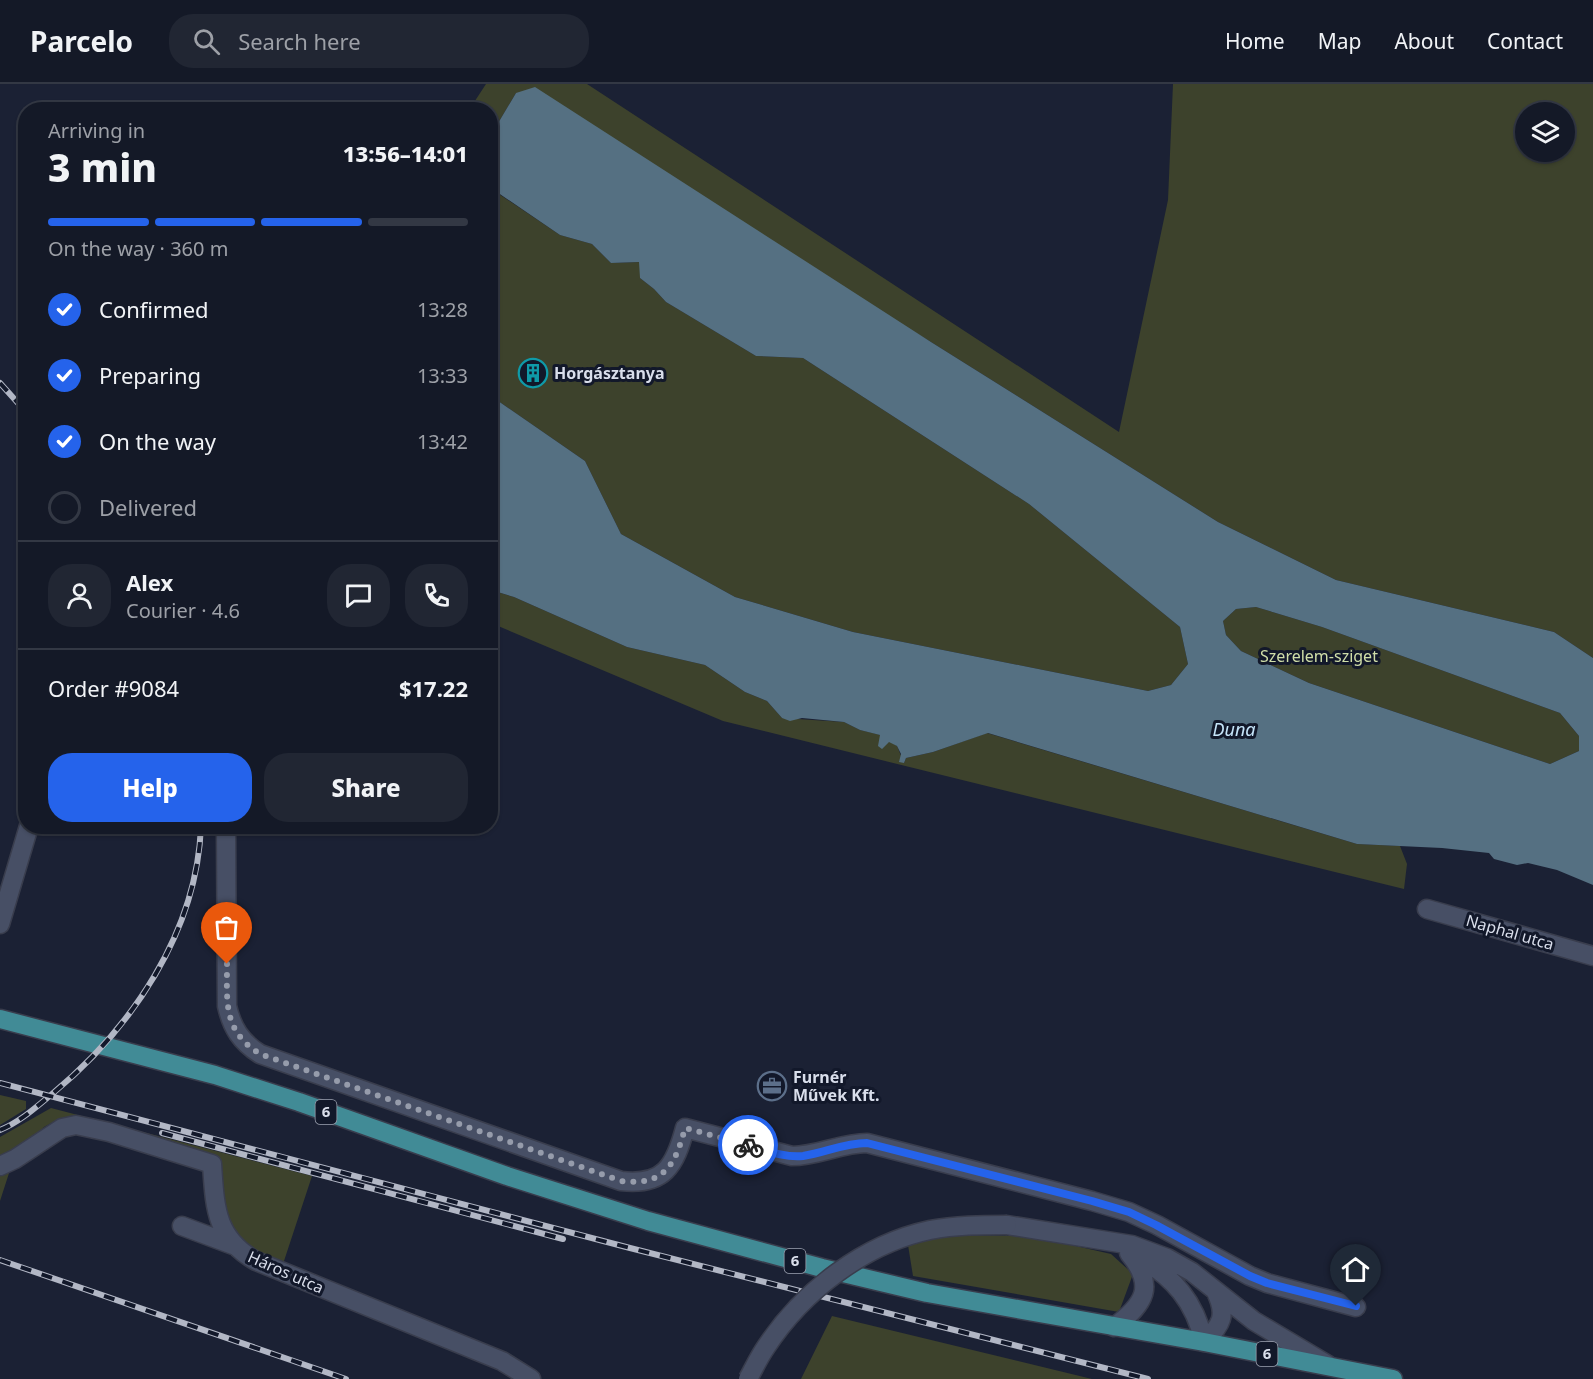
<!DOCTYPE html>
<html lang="en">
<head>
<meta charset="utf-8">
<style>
	:root { --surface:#141927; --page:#212633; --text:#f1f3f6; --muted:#9da0a7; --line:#333844; --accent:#2563eb }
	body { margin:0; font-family:"Noto Sans",sans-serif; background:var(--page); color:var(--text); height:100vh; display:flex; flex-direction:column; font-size:22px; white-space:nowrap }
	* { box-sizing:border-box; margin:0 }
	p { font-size:20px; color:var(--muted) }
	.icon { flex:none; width:33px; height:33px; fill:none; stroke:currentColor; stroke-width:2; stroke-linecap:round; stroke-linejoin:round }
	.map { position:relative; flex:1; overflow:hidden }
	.side { position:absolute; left:18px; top:18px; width:480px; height:732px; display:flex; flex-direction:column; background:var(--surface); border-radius:24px; box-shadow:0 2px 4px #0004,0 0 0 2px var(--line) }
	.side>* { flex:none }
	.tools { position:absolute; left:1515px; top:18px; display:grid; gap:12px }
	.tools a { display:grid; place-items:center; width:60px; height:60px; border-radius:50%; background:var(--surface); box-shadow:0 2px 4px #0004,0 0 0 2px var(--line); font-size:30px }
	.pin { position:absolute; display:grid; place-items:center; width:51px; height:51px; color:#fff; margin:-62px -26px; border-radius:50% 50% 50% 0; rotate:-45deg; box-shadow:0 0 6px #0007 }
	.pin .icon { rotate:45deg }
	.courier { position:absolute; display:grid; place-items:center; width:60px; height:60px; margin:-30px; border:4px solid #2563eb; border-radius:50%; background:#fff; color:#222; box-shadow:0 2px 8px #0007 }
	.overview em { font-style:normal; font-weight:800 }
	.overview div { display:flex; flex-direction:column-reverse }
	.overview { display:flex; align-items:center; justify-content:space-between; height:102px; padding:0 30px }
	h1 { font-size:39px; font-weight:800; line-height:45px }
	.bar { display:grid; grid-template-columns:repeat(4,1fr); gap:9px 6px; align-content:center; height:72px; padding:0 30px }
	.bar i { height:8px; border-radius:4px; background:var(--line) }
	.bar .selected { background:var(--accent) }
	.bar p { grid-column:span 4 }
	.line { display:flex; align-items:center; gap:15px; padding:0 30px; border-top:2px solid var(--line) }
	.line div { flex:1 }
	.round { display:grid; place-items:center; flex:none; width:63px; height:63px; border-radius:24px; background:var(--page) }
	ol { padding:0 30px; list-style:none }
	li { display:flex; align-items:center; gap:18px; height:66px }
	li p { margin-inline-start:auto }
	li .icon { padding:6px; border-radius:50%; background:var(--accent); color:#fff; stroke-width:4 }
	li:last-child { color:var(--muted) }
	li i { width:33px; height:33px; border:3px solid var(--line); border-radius:50% }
	.primary-button { display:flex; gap:12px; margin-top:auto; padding:12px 30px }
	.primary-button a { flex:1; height:69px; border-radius:24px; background:var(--accent); color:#fff; font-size:24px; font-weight:800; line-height:69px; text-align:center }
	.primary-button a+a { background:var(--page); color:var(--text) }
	header { display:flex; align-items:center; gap:36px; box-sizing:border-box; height:84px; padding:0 30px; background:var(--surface); border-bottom:2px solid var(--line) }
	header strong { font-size:28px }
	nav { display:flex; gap:33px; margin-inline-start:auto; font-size:21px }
	.search { width:420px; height:54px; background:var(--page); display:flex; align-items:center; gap:15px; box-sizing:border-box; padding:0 21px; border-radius:24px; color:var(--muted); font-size:22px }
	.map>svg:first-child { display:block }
	.green { fill:#3d422c; fill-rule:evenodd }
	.water { fill:#557082; fill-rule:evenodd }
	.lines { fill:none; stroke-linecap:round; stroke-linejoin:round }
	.minor-casing { stroke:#393d4d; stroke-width:21 }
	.major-casing { stroke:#393d4d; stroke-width:21 }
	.minor { stroke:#474f65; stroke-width:18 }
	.major { stroke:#418b96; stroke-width:18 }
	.rail-casing { stroke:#b2b7c5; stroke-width:6 }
	.rail { stroke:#12182a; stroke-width:4; stroke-dasharray:11; stroke-linecap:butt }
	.minor-bridge-casing { stroke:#393d4d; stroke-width:21; stroke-linecap:butt }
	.minor-bridge { stroke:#474f65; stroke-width:18 }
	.done { stroke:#969cab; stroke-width:6; stroke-dasharray:0 10.8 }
	.route { stroke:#2563eb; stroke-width:8 }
	.labels { text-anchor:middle; stroke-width:6; stroke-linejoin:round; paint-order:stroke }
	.shield { fill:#12182a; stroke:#9da3b1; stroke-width:1.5 }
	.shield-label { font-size:15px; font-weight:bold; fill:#d9deeb }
	.poi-label { font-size:16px; font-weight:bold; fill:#d9deeb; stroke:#12182a; text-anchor:start }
	.park-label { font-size:16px; fill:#d0dea8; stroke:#12182a }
	.street-label { font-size:16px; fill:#d9deeb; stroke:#12182a }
	.water-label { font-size:18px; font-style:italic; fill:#c5e4f9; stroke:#12182a }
</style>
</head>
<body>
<header>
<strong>Parcelo</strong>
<div class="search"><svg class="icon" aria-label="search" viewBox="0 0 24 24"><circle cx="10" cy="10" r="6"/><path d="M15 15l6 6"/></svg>Search here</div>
<nav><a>Home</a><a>Map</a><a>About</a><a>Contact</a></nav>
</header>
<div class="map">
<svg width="1593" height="1295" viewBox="0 0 1593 1295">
	<rect width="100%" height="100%" fill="#1b2134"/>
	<path class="green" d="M486,0H587L1119,348L1168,116L1173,0H1593V574L1554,548L1336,496L1218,438L931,258L516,9L491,51L490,26H469ZM1526,28H1564V68H1526Z
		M490,104L560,151L592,160L611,179L640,178V194L654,205L666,218L756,272L803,274L1029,420L1180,543L1188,580L1171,601L1148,607L853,548L735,513L621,450L585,377L491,312Z
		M490,506L514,513L627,563L705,581L745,608L767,617L782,634L844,638L860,646L881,651L897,662L904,679L906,674L933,668L987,649L1357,760L1400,762L1407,780L1404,805L723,637L491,539Z
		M1256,523L1322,543L1560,629L1579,652V667L1550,680L1309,599L1241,567L1226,551L1223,537L1236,525Z
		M0,1011L26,1017V1025L0,1041Z
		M51,1024L312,1092L283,1180L258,1171L231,1147L218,1084L75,1035L55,1037L44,1043L26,1062L11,1083L0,1117V1053Z
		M939,1151L1032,1152L1111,1170L1133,1190L1119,1228L913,1192L908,1161Z
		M832,1232L1092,1295H801Z"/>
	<path class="water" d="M535,3L931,258L1218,438L1336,496L1554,548L1593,574V801L1557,786L1528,779L1517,781L1494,775L1489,769L1442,764L1357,760L988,649L933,668L906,674L904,679L899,678L901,670L897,662L889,658L882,665L878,662L880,651L860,646L844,638L802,634L790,637L782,634L767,617L745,608L705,581L627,563L514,513L491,506V312L585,377L621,450L735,513L853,548L1148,607L1171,601L1188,580L1180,543L1029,420L803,274L756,272L666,218L654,205L640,194L639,178L611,179L592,160L560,151L491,104V51L516,9ZM1256,523L1322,543L1560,629L1579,652V667L1550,680L1309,599L1241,567L1226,551L1223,537L1236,525Z"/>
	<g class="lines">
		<g class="minor-casing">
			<path id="minor" d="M226,742L227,922C232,944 241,958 260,970L621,1097C664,1102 675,1082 685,1044L792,1072C818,1072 841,1059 867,1059L1092,1117L1129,1128L1157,1141L1250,1192L1267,1199L1356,1223
				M1427,825L1593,872
				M0,840L29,742
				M0,1082L15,1075L62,1044L76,1041L109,1048L212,1080C215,1123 215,1154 256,1177L502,1277L531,1295
				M1007,1141L1132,1161L1167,1174L1192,1188L1254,1237L1328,1281
				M182,1142L233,1161
				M1138,1173C1174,1193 1195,1218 1204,1258
				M1114,1243C1145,1220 1156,1202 1129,1169
				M1204,1258C1222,1241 1227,1231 1216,1208"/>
		</g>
		<g class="major-casing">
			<path id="major" d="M0,935L215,991L299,1018L507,1092L648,1137L822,1184L927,1209L1204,1258L1393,1295"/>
		</g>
		<use href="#minor" class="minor"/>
		<use href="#major" class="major"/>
		<g class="rail-casing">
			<path id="rail" d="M0,299L26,328
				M0,999L630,1164L1148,1295
				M0,1046C20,1038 36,1023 52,1010C132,944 197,848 201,742
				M162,1049L563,1155
				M0,1176L346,1295"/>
		</g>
		<use href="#rail" class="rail"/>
		<g class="minor-bridge-casing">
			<path id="minor-bridge" d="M748,1295C754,1284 759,1273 766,1263C803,1207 864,1160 930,1146C956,1141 981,1141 1007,1141"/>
		</g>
		<use href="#minor-bridge" class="minor-bridge"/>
	</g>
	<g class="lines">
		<path class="done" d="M227,880C227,919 223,947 260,970L621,1097C664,1102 675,1082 685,1044L748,1061"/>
		<path class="route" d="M748,1061C765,1066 785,1074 803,1072C825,1069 843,1059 867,1059L1092,1117L1129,1128L1156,1141L1250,1192L1267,1199L1356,1222"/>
	</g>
	<defs>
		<g id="building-ring" transform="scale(1.5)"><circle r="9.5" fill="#12182a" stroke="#0f9aa8" stroke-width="1.5"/><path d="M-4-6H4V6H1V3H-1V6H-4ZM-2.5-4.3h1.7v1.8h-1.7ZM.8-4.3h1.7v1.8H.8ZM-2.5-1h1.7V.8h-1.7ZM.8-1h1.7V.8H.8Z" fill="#0f9aa8"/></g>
		<g id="office-ring" transform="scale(1.5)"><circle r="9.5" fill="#12182a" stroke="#5c6f8a" stroke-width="1.5"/><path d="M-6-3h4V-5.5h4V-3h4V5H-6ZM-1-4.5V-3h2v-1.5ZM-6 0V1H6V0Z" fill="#5c6f8a"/></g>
	</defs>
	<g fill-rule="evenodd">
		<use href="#building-ring" x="533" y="289"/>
		<use href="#office-ring" x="772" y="1002"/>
	</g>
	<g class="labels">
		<g class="shield">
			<rect x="315.5" y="1016" width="21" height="24" rx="4.5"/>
			<rect x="784.5" y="1165" width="21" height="24" rx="4.5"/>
			<rect x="1256.5" y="1258" width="21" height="24" rx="4.5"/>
		</g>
		<g class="shield-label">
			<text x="326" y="1033">6</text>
			<text x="795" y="1182">6</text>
			<text x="1267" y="1275">6</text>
		</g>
		<g class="poi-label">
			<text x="554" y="295">Horgásztanya</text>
			<text x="793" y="999">Furnér<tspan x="793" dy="18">Művek Kft.</tspan></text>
		</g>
		<g class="park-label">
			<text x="1319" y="578">Szerelem-sziget</text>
		</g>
		<g class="street-label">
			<text transform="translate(1510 848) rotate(16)" y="6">Naphal utca</text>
			<text transform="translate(286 1188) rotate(24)" y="6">Háros utca</text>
		</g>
		<g class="water-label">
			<text x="1234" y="652">Duna</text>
		</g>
	</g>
</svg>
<div class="tools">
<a><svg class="icon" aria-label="layers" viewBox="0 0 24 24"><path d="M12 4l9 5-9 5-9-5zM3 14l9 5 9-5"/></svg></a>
</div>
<div class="pin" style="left:227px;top:880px;background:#ea580c"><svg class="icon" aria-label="bag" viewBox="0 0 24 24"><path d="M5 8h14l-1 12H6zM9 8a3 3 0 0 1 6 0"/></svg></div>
<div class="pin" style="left:1356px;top:1222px;background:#1f2937"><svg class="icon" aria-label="home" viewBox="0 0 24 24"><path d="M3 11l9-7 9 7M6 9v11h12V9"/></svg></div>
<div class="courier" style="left:748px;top:1061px"><svg class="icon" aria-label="bike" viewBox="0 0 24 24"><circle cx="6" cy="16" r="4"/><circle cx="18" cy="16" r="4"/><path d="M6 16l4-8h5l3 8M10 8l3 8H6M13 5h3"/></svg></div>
<section class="side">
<div class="overview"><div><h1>3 min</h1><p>Arriving in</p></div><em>13:56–14:01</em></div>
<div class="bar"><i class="selected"></i><i class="selected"></i><i class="selected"></i><i></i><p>On the way · 360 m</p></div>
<ol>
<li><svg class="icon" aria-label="check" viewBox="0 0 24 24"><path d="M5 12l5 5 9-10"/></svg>Confirmed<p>13:28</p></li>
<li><svg class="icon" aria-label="check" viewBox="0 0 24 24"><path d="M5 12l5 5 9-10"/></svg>Preparing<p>13:33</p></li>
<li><svg class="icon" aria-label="check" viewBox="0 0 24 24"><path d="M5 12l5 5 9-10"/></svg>On the way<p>13:42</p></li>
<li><i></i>Delivered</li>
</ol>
<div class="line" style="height:108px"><a class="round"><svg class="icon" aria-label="person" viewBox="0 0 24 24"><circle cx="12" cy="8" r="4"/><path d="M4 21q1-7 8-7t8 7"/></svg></a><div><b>Alex</b><p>Courier · 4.6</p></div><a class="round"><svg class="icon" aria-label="chat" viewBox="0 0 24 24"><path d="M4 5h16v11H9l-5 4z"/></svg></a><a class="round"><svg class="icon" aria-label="phone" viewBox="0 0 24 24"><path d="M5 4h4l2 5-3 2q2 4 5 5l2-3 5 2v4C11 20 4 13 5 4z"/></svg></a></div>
<div class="line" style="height:78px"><div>Order #9084</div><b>$17.22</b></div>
<div class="primary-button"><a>Help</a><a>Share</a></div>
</section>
</div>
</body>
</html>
